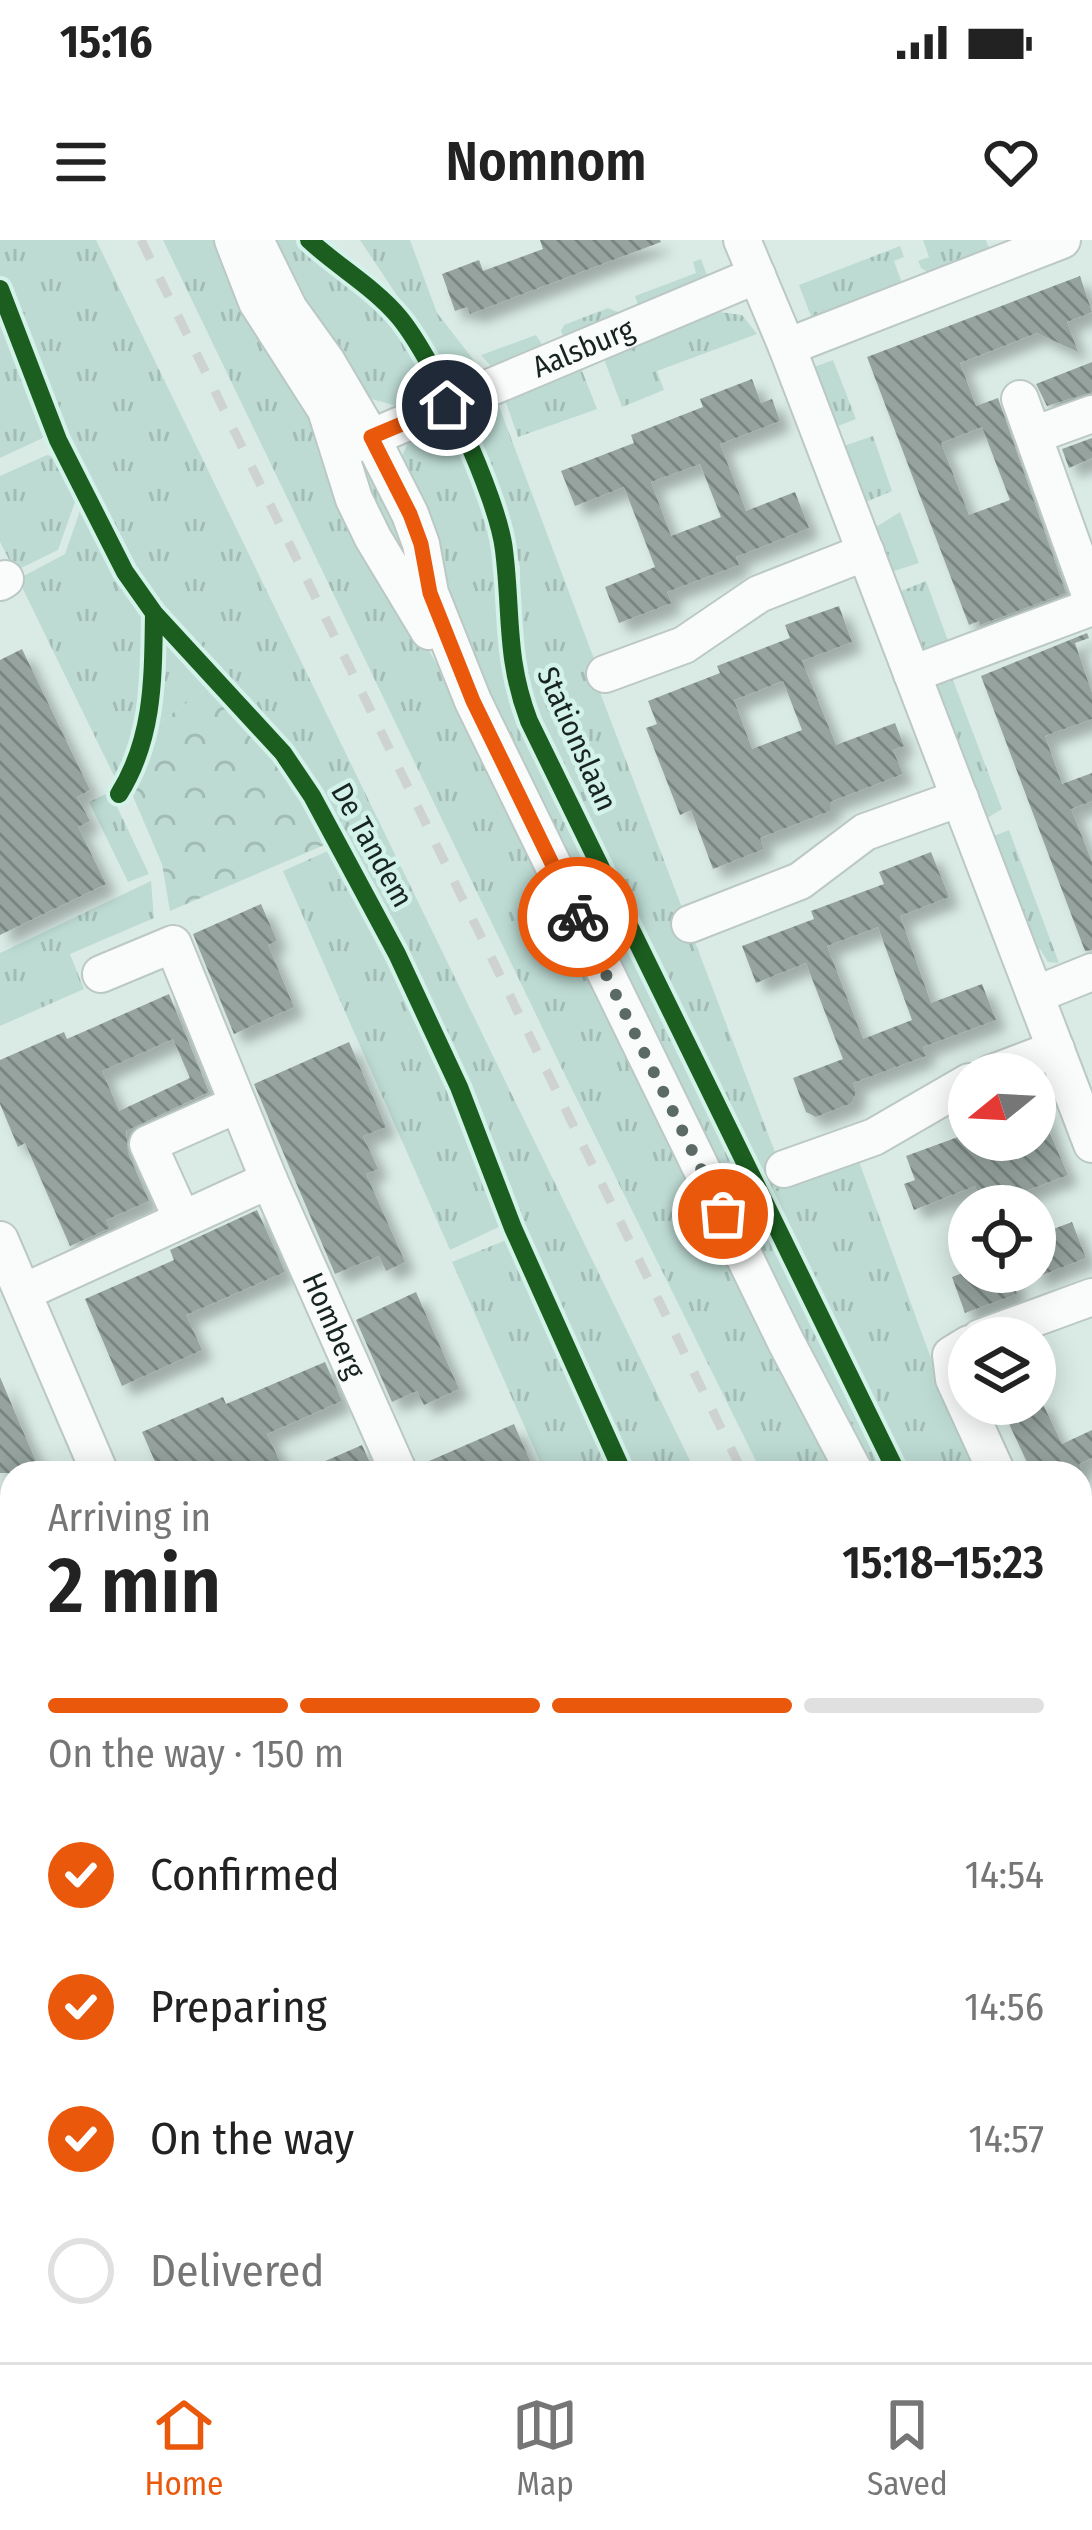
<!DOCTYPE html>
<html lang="en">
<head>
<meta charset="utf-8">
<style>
	:root { --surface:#fff; --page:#f2f2f2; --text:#222; --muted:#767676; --line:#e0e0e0; --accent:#ea580c }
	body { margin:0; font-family:"Fira Sans Condensed",sans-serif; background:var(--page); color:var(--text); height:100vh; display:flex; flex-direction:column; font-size:45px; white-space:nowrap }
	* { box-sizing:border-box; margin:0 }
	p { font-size:39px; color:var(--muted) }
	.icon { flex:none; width:66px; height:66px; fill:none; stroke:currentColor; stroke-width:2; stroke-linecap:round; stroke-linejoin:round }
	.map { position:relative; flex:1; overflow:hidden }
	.drawer { position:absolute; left:0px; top:1221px; width:1092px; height:903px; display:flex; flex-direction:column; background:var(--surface); border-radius:36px 36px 0 0; box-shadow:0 6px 30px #0003 }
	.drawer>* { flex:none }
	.needle { width:78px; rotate:252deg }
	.buttons { position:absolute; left:948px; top:813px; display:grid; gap:24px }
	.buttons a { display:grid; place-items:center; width:108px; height:108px; border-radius:50%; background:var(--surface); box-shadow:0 6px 30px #0003; font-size:60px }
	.pin { position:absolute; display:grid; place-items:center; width:102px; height:102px; color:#fff; margin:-51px; border:6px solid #fff; border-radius:50%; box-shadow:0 3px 12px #0007 }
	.courier { position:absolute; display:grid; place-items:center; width:120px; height:120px; margin:-60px; border:9px solid #ea580c; border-radius:50%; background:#fff; color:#222; box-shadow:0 3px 15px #0007 }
	.summary em { font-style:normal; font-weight:600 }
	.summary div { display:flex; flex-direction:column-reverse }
	.summary { display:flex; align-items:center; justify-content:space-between; height:204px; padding:0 48px }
	h1 { font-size:78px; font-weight:600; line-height:90px }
	.bar { display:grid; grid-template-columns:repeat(4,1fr); gap:18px 12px; align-content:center; height:144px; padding:0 48px }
	.bar i { height:15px; border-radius:9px; background:var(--line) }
	.bar .on { background:var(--accent) }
	.bar p { grid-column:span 4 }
	ol { padding:0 48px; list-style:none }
	li { display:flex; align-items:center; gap:36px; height:132px }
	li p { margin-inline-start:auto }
	li .icon { padding:12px; border-radius:50%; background:var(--accent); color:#fff; stroke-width:4 }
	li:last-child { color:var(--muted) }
	li i { width:66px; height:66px; border:6px solid var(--line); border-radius:50% }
	.status { display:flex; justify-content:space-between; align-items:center; height:84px; padding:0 60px; background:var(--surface); direction:ltr }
	.status svg { height:33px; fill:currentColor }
	header { display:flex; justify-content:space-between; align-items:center; height:156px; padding:0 48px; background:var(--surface); font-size:54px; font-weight:600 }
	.menu { display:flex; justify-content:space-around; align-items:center; height:168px; border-top:3px solid var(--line); background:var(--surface); font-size:33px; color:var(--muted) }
	.menu a { display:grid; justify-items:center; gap:6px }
	.menu .on { color:var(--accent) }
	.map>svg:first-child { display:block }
	.grass { fill:url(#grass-tufts) }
	.forest { fill:url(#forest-crowns) }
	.building { fill:url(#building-back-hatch); fill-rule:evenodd; filter:url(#shadow) }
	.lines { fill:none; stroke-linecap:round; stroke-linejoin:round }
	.minor-casing { stroke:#bbc8c4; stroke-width:40 }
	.minor { stroke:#f9fcfb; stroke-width:36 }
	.rail { stroke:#ced3d2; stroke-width:9; stroke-dasharray:21 21; stroke-linecap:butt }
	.cycleway-casing { stroke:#d3f2e9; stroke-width:26 }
	.cycleway { stroke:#1b5e20; stroke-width:18 }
	.done { stroke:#5c6a66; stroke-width:12; stroke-dasharray:0 21.6 }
	.route { stroke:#ea580c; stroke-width:15 }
	.labels { text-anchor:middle; stroke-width:9; stroke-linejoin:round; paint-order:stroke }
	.street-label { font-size:30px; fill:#182421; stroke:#d3f2e9 }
</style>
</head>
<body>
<div class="status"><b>15:16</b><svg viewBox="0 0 49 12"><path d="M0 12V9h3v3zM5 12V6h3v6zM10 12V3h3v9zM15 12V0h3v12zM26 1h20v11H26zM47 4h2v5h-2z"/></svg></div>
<header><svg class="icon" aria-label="menu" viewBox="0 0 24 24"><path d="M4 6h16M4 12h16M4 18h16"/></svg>Nomnom<svg class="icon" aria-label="heart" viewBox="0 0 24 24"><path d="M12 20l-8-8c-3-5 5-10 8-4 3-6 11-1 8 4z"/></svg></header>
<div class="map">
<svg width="1092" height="2122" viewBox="0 0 1092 2122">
	<defs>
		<pattern id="grass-tufts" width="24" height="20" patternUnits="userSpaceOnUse" patternTransform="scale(3)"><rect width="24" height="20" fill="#bddbd3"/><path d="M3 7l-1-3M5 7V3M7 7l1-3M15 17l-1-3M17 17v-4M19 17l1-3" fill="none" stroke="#a2bcb5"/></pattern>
		<pattern id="forest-crowns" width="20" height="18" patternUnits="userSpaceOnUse" patternTransform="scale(3)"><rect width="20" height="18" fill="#bddbd3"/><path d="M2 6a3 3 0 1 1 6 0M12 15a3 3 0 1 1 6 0" fill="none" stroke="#a2bcb5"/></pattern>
		<pattern id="building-back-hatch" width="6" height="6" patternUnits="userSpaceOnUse" patternTransform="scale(3)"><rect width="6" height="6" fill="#96a39f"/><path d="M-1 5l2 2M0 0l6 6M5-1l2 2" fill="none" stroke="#798581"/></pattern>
		<filter id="shadow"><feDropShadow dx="10" dy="10" stdDeviation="6" flood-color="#0004"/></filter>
	</defs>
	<rect width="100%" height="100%" fill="#daebe6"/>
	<path class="grass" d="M0,0H96L696,1233H632L517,985L428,769L348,600L308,532L284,499L140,342L47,159L0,35Z
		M163,0H223L297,133L403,364L455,457L833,1233H762L567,839Z
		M264,0H298L376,63L404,97L434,156L401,167L364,157Z
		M360,0H410L437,73L483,132L459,140L448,132Z
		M923,0H986L992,16L936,37L921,28L918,21L929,17Z
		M900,6L904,17L894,21L904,49L814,84L799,45Z
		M701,19L708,38L640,71L635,56L696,33L693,22Z
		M608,68L618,72L621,80L566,102L561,91L564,85Z
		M706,68L709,76L720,72L742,75L757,94L657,131L664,150L622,167L602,114Z
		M0,81L47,196L0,218Z
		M536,95L545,109L495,131L481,115Z
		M833,120L856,179L833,188L809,129Z
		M579,123L597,169L518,197L503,154Z
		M496,158L599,432L598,447L786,941L857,916L932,1121L987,1233H907L536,485L521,438L520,327L510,291L461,173Z
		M445,181L492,281L501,417L514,466L889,1233H874L847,1185L465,410L399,222L409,201Z
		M873,196L892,251L861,264L838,208Z
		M47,215L58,218L76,259L58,310L15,331L0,302V236Z
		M373,223L430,377L359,230Z
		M82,265L127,351L146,372C146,426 153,498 118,544L18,339L65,314Z
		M900,272L919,323L888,333L871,290Z
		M926,341L950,406L920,418L896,353Z
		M160,390L212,445L156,485Z
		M948,427L1002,569L982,581L927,436Z
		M110,552L149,634L128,642L89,562Z
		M1009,590L1059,723L1048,722L1040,709L1032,712L989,598Z
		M332,609L390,717L505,984L450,1010L283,631Z
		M151,641L154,678L70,714L84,749L0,786V713Z
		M511,998L514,1010L615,1233H545L452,1022Z
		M1080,1410L1092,1421V1481L1080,1470Z
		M1080,1762L1092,1780V1898L1080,1873Z
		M12,1861V2037L0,2043V1866Z
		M1080,2013L1092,2037V2122H1082L1076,2112H1080Z"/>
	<path class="forest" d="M212,445L275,517L329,603L170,671L162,624L132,554L156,485Z"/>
	<path class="building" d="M540,0H660L661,2L470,74L467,67L455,71L442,34L479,20L483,31L543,9Z
		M1080,36L1092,72L1067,82L1078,112L1037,93L960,123L976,166L998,158L1066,353L980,385L979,381L969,385L867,117ZM982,187L1010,260L969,275L941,203Z
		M1092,122V152L1047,166L1036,144Z
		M752,139L761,163L772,159L780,181L720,204L746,271L795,252L809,288L736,317L739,325L667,352L672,363L619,383L605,347L655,327L624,247L575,266L561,231L634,203L631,195L703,167L700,159ZM700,224L721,277L671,296L651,242Z
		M1092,198V218L1069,228L1062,209Z
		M839,366L852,402L802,421L836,505L895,483L904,506L893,510L903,534L830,562V571L760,598L764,609L713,629L691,570L680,575L646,488L657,484L648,461L720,433L717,426L790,398L785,385ZM783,441L802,490L752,509L734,460Z
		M1087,393L1089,398L1075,403L1092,453V479L1045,496L1062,544L1092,533V561L1071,569L1092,622V710L1085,711L981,436Z
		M22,409L90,550L77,557L90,581L78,587L106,644L0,695V420Z
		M931,612L949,657L900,676L931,763L982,744L996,780L923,807L926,816L853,843L856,852L852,863L816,877L806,872L793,838L843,819L806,723L756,743L742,706L814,679L811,671L884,644L879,632ZM878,687L912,780L863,799L827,706Z
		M261,664L277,701L268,705L294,767L234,794L193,694Z
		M169,754L209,852L126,891L128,913L149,961L106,980L110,988L70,1006L25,903L18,907L0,864V820L64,792L67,799ZM173,799L190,838L119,871L102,831Z
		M349,802L386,887L363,896L378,929L366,934L405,1022L386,1031L379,1016L335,1034L254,844Z
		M1035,859L1068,935L1007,958L1010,966H983L975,946L914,970L904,944L915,940L906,916L958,897L959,900H1035Z
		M257,970L285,1032L186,1075L202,1110L122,1146L85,1059L174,1020L170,1010Z
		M1072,982L1086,1018L1035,1038V996Z
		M965,1032H1009L1017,1054L965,1073L952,1037Z
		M416,1052L459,1149L424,1165L417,1151L392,1162L356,1080Z
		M325,1122L342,1161L267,1194L285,1233H160L142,1192L223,1157L226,1164Z
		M0,1137L25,1196L41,1233H0Z
		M1039,1156L1062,1204L1092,1190V1218L1079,1224L1083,1233H1032L1004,1173L1022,1164H1035Z
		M514,1184L531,1223L509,1233H421L420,1225Z
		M362,1205L371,1225L351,1233H298Z"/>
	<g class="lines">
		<g class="minor-casing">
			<g id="minor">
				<path d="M233,0L257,62L326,170L354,259L373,298L429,391"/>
				<path d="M255,0L289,69L327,122L371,197L410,274L421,304L430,353L473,461L786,1102L855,1233"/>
				<path d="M742,0L787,107L1092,904"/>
				<path d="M787,107L1062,0"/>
				<path d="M1020,159L1092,360"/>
				<path d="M1034,195L1092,174"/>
				<path id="s1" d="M351,206L757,35"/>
				<path d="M0,342L5,339"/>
				<path d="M605,434L684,405L759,354L866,312"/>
				<path d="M912,434L1092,367"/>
				<path d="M690,684L800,641L865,592L960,558"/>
				<path id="s2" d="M101,734L173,704L269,940L399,1233"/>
				<path d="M1035,755L1092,732"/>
				<path d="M990,834L1056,809"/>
				<path d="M784,929L874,897L969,842"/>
				<path d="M182,979L148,904L238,864"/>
				<path d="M0,1000L100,1233"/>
				<path d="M24,1052L269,940"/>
				<path d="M980,1098L1092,1057"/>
				<path d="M969,1104L951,1115L954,1139L997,1233"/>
				<path d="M0,1278L12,1273"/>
				<path d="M0,1487L12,1482"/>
				<path d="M1080,1599L1092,1621"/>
				<path d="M0,1658L12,1652"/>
				<path d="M1080,1719L1092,1746"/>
				<path d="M0,2065L12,2059"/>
				<path d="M219,2112L224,2122"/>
				<path d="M373,2112V2122"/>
				<path d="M1010,2112L1015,2122"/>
			</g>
		</g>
		<use href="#minor" class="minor"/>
		<path class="rail" d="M141,0L743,1233
			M1080,1921L1092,1946
			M1080,1959L1092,1984"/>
		<g class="cycleway-casing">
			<path id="cycleway" d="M309,0C338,27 374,47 399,77C434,119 498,257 504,310C512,374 505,418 529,481L897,1233
				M0,49L58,200L125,332L154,373L283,513L312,556L397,714L459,847L513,988L623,1233
				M119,554C154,498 153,438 154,373"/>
		</g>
		<use href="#cycleway" class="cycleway"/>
	</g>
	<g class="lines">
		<path class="done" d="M578,677L723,974"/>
		<path class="route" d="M447,165L371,197L410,274L421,304L430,353L473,461L578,677"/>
	</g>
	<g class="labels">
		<g class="street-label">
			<text dy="10" stroke="none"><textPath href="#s1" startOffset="252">Aalsburg</textPath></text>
			<text transform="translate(577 499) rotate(66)" y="10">Stationslaan</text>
			<text transform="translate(372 605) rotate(61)" y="10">De Tandem</text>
			<text dy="10" stroke="none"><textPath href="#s2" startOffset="492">Homberg</textPath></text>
		</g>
	</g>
</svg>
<div class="buttons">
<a><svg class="needle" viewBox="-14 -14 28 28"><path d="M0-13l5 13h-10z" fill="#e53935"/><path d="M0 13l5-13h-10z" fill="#767676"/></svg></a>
<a><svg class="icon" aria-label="locate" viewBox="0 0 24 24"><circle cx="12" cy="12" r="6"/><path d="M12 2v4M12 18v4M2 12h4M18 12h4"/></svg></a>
<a><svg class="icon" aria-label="layers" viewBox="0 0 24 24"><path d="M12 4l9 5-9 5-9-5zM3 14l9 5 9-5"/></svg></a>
</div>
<div class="pin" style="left:723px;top:974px;background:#ea580c"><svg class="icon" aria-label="bag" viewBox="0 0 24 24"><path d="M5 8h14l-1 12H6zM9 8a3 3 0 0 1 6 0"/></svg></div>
<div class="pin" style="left:447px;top:165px;background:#1f2937"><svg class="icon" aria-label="home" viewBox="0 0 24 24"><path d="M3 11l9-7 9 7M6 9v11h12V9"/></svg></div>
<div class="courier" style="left:578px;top:677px"><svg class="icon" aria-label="bike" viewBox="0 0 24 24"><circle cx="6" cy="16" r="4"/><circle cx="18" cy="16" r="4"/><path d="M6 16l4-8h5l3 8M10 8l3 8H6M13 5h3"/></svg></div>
<section class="drawer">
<div class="summary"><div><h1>2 min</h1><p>Arriving in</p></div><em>15:18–15:23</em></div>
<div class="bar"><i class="on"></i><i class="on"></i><i class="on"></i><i></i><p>On the way · 150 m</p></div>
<ol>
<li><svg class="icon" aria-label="check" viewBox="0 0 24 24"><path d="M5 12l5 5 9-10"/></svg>Confirmed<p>14:54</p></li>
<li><svg class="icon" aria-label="check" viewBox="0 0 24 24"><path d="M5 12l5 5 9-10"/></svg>Preparing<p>14:56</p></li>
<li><svg class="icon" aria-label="check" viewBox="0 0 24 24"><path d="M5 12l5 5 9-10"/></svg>On the way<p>14:57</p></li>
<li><i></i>Delivered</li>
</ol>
</section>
</div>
<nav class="menu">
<a class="on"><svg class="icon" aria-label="home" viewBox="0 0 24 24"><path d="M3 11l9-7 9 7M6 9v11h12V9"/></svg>Home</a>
<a><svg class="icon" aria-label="map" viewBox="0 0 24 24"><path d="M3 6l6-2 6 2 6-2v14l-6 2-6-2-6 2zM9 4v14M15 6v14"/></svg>Map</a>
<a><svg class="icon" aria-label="saved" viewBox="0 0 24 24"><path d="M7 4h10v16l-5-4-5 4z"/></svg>Saved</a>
</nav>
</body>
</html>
